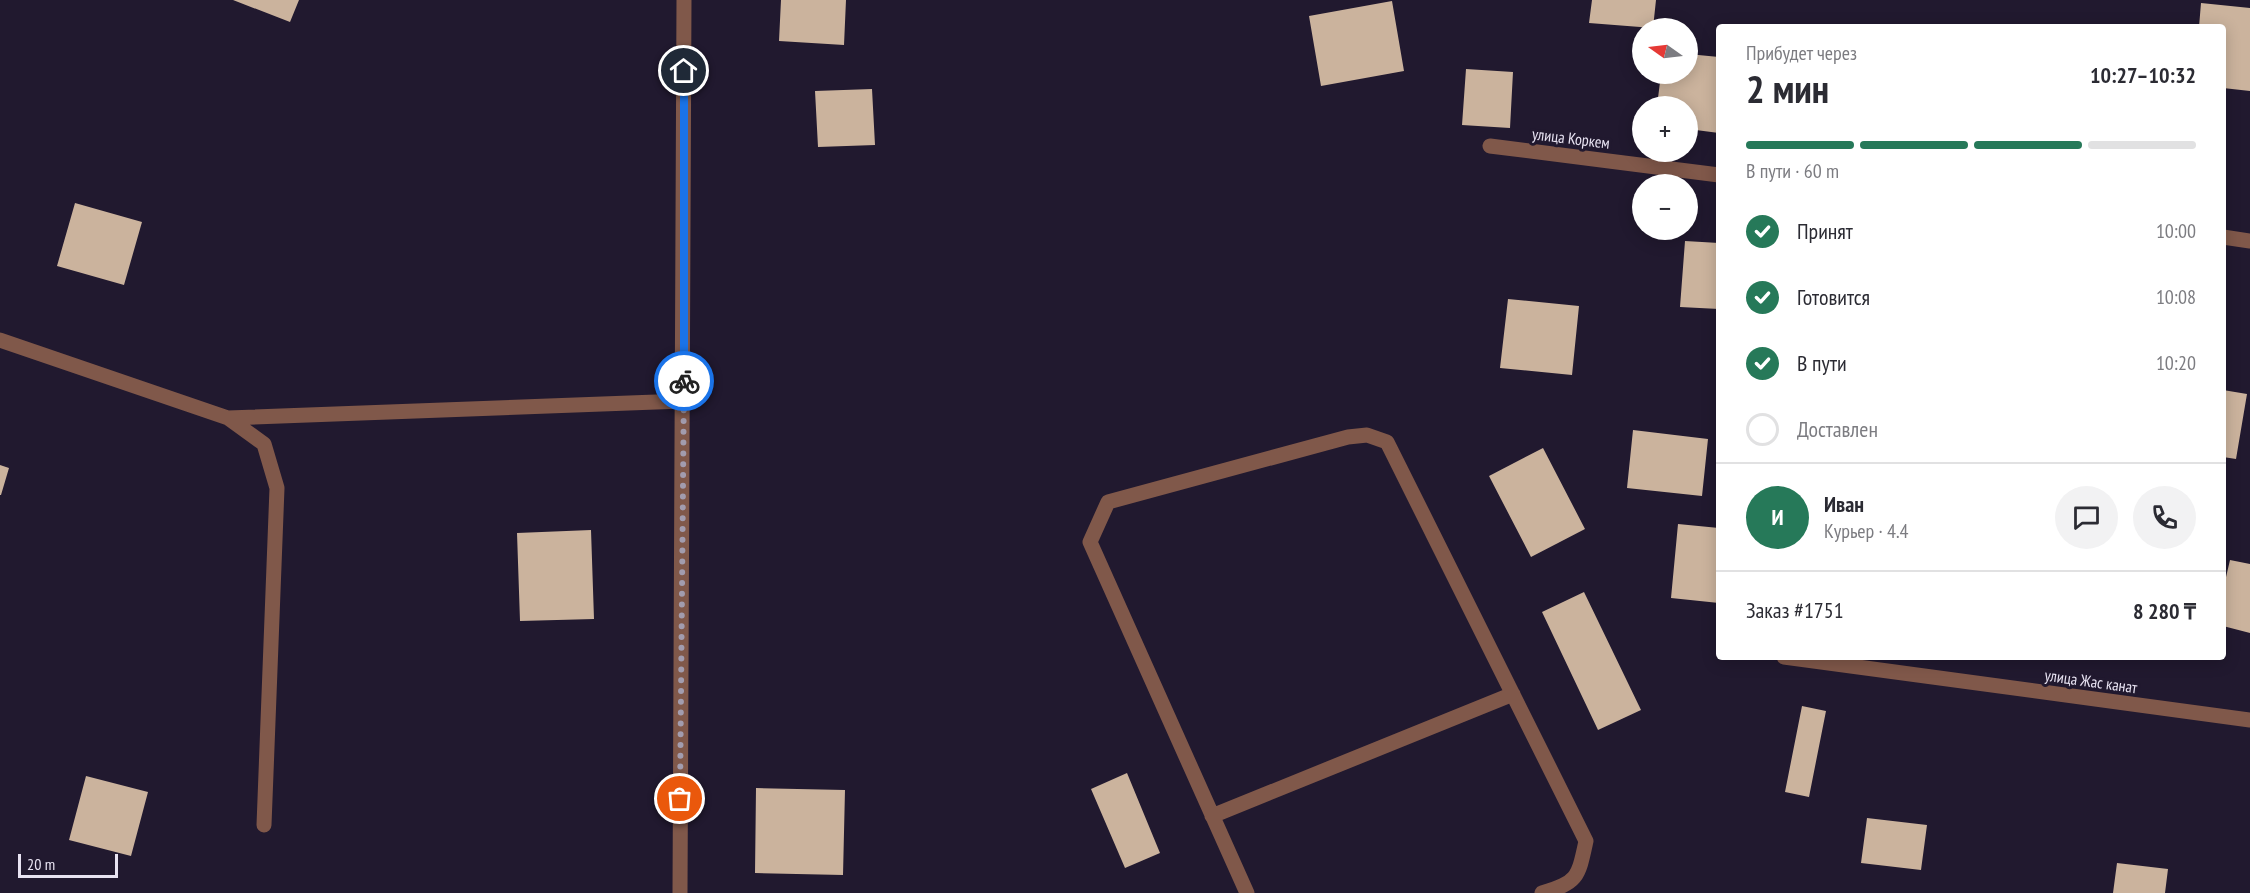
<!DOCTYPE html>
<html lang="ru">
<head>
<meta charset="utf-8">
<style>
	:root { --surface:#fff; --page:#f2f2f3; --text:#2b2b33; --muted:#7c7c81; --line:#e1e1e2; --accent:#267959 }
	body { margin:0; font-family:"PT Sans Narrow",sans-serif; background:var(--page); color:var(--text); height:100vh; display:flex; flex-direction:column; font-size:22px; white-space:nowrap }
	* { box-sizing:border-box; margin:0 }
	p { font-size:20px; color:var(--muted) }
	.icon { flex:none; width:33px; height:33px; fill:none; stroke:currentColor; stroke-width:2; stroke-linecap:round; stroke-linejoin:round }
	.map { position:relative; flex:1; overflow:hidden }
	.sheet { position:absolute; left:1716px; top:24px; width:510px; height:636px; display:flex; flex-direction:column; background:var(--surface); border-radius:6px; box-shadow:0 3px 15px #0003 }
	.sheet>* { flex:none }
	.needle { width:39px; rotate:284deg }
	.fabs { position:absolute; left:1632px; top:18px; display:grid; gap:12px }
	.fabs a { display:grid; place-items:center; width:66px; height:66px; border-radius:50%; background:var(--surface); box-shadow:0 3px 15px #0003; font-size:30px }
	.scale { position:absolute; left:18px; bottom:15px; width:100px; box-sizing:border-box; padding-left:6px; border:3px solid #e8e3f2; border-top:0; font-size:16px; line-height:21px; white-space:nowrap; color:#e8e3f2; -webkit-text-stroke:4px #21192f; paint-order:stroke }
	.pin { position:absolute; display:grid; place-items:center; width:51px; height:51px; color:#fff; margin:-26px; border:3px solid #fff; border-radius:50%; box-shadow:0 2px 6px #0007 }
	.courier { position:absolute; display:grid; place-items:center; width:60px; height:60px; margin:-30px; border:4px solid #1a73e8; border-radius:50%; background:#fff; color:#222; box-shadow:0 2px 8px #0007 }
	.head em { font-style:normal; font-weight:700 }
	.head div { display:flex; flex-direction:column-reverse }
	.head { display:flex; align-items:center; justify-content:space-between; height:102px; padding:0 30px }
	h1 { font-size:39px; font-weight:700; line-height:45px }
	.bar { display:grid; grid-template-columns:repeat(4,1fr); gap:9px 6px; align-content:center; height:72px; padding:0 30px }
	.bar i { height:8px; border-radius:4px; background:var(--line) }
	.bar .on { background:var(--accent) }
	.bar p { grid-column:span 4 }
	.line { display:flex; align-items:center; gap:15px; padding:0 30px; border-top:2px solid var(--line) }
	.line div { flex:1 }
	.round { display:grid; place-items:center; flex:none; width:63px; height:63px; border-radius:32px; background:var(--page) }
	ol { padding:0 30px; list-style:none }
	li { display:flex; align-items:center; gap:18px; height:66px }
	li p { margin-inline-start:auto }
	li .icon { padding:6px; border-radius:50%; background:var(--accent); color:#fff; stroke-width:4 }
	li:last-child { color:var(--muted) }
	li i { width:33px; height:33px; border:3px solid var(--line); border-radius:50% }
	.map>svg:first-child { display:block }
	.building { fill:#cbb39d }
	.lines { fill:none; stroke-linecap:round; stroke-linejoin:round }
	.minor { stroke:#80584a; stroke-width:15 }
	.done { stroke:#a29cae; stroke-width:6; stroke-dasharray:0 10.8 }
	.route { stroke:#1a73e8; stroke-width:8 }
	.labels { text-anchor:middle; stroke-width:6; stroke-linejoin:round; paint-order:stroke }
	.street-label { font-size:16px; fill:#e8e3f2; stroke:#21192f }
</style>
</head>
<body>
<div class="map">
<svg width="2250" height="893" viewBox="0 0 2250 893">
	<rect width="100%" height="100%" fill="#21192f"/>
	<path class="building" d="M233,0H299L290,22Z
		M781,0H846L844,45L779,41Z
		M1592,0H1656L1653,28L1589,23Z
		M1392,1L1404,71L1321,86L1309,16Z
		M2201,3L2250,8V91L2223,88V27H2199Z
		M1688,54L1719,57V133L1688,129V106H1657L1661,74H1688Z
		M1466,69L1513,72L1510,128L1462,125Z
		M872,89L875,145L818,147L815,91Z
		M75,203L142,222L124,285L57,266Z
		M1685,241L1719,243V309L1680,307Z
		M1508,299L1579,306L1572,375L1500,368Z
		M2223,390L2247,394L2236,459L2223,457Z
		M1633,430L1708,439L1702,496L1627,488Z
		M1543,448L1585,529L1531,557L1489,476Z
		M0,465L9,468L1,495H0Z
		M1678,524L1719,528V603L1671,598Z
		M591,530L594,619L520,621L517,533Z
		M2230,560L2250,564V633L2223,626V590Z
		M1584,592L1641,710L1598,730L1542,612Z
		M1802,706L1826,711L1809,797L1785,792Z
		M1127,773L1160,853L1125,868L1091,789Z
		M86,776L148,792L131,856L69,840Z
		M756,788L845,790L843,875L755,873Z
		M1867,818L1927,825L1921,870L1861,863Z
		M2117,863L2168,869L2165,893H2113Z"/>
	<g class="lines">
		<path class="minor" d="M1490,146L1719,175
			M2223,237L2250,241
			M0,340L228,418L264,444L277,488L264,825
			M228,418L683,401
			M1784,657L2250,720
			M1212,816L1513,694
			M680,893L684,0
			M1247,893L1090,542L1108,502L1348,437L1367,435L1387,442L1586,841C1578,878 1578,882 1542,893"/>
	</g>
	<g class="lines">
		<path class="done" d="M680,799L684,381"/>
		<path class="route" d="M684,381V71"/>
	</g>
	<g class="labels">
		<g class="street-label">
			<text transform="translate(1571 138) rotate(7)" y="6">улица Коркем</text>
			<text transform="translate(2091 681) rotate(8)" y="6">улица Жас канат</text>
		</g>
	</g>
</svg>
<div class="fabs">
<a><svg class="needle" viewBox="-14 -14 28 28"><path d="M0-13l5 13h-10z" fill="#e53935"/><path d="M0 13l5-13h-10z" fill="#7c7c81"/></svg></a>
<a>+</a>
<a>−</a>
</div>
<div class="scale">20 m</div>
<div class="pin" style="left:680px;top:799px;background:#ea580c"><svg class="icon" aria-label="bag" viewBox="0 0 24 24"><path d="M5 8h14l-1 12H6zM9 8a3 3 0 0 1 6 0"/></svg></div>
<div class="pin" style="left:684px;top:71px;background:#1f2937"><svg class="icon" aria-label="home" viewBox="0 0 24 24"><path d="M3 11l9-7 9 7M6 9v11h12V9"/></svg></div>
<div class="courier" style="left:684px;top:381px"><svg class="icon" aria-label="bike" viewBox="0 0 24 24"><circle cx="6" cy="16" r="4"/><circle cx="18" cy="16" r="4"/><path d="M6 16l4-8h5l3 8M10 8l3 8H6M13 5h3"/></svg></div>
<section class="sheet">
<div class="head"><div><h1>2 мин</h1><p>Прибудет через</p></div><em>10:27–10:32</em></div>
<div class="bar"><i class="on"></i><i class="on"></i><i class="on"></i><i></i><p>В пути · 60 m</p></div>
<ol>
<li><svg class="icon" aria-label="check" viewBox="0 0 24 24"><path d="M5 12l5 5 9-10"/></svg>Принят<p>10:00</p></li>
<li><svg class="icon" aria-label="check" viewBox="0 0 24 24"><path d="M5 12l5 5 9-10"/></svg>Готовится<p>10:08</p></li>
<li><svg class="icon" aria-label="check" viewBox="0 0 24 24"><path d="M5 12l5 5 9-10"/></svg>В пути<p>10:20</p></li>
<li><i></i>Доставлен</li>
</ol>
<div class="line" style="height:108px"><b class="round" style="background:var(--accent);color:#fff">И</b><div><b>Иван</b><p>Курьер · 4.4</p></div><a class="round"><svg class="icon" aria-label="chat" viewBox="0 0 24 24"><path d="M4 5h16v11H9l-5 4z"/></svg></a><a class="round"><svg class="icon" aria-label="phone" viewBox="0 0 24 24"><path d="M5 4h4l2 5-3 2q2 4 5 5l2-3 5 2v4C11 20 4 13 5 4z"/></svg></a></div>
<div class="line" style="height:78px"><div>Заказ #1751</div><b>8 280 ₸</b></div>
</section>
</div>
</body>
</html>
